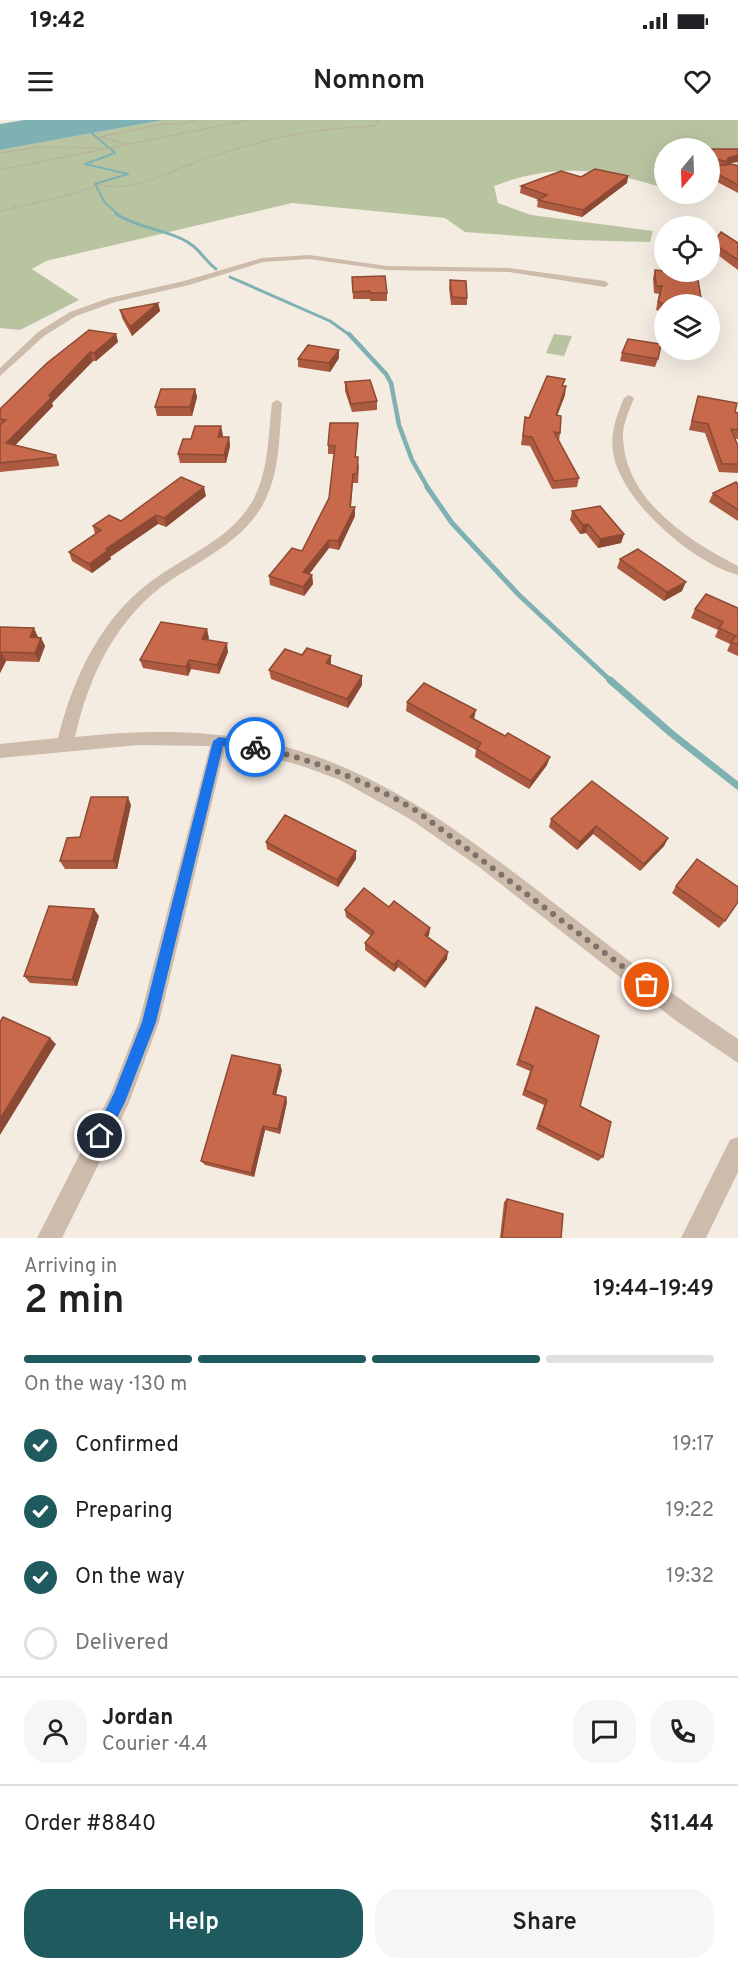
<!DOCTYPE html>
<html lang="en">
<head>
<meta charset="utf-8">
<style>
	:root { --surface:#fff; --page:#f6f6f6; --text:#202124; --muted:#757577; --line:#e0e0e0; --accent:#1f5a5e }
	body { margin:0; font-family:Overpass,sans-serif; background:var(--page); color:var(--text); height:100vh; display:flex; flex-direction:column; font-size:22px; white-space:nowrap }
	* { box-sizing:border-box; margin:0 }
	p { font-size:20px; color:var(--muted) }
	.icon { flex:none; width:33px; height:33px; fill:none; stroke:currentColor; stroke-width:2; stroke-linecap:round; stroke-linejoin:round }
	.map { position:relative; height:1118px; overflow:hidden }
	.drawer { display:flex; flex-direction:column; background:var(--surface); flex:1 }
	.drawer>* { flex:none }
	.needle { width:39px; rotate:199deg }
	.buttons { position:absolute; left:654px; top:18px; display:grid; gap:12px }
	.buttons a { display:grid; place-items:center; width:66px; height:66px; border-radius:50%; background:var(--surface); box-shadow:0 6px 24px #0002; font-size:30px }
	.pin { position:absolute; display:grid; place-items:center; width:51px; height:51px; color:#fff; margin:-26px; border:3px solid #fff; border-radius:50%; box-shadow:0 2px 6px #0007 }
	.courier { position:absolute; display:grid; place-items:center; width:60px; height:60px; margin:-30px; border:4px solid #1a73e8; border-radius:50%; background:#fff; color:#222; box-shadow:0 2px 8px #0007 }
	.summary em { font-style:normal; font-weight:600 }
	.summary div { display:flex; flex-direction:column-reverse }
	.summary { display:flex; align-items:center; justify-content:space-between; height:102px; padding:0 24px }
	h1 { font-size:39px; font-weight:600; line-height:45px }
	.bar { display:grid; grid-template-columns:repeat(4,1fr); gap:9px 6px; align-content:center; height:72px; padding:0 24px }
	.bar i { height:8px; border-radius:4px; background:var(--line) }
	.bar .active { background:var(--accent) }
	.bar p { grid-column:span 4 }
	.line { display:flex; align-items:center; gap:15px; padding:0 24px; border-top:2px solid var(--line) }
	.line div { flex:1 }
	.round { display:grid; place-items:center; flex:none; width:63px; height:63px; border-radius:24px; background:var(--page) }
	ol { padding:0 24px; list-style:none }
	li { display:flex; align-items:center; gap:18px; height:66px }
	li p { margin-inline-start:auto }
	li .icon { padding:6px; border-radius:50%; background:var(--accent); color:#fff; stroke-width:4 }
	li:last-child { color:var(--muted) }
	li i { width:33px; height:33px; border:3px solid var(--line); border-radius:50% }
	.action { display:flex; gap:12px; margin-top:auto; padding:12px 24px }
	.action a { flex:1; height:69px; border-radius:24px; background:var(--accent); color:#fff; font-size:24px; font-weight:600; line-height:69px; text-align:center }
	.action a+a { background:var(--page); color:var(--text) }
	.status { display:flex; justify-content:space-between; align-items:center; height:42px; padding:0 30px; background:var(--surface); direction:ltr }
	.status svg { height:16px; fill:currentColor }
	header { display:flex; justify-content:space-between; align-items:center; height:78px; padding:0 24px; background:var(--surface); font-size:27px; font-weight:600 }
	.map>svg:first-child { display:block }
	.green { fill:#b8c4a0 }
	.water { fill:#7fb0b2 }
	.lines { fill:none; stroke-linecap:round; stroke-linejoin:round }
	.stream-far4 { stroke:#7fb0b2; stroke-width:2 }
	.stream-far3 { stroke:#7fb0b2; stroke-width:3 }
	.stream-far2 { stroke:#7fb0b2; stroke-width:4.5 }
	.stream-far1 { stroke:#7fb0b2; stroke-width:5 }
	.stream { stroke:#7fb0b2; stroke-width:7 }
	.path { stroke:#b9a596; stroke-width:1.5; stroke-dasharray:1.5 1.5; stroke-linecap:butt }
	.minor { fill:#cdbbac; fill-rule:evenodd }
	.wall { fill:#ac5a40 }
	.shaded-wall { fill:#8c4a34 }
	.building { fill:#c8694b; stroke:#8c4a34; stroke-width:1.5 }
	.route { fill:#1a73e8 }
	.done { stroke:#7c716b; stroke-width:6; stroke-dasharray:0 10.8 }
</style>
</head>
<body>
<div class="status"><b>19:42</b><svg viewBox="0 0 49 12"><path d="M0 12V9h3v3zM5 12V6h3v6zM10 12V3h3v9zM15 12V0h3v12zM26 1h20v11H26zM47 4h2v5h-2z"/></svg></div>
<header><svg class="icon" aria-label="menu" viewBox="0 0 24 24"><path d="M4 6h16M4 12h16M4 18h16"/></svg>Nomnom<svg class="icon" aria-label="heart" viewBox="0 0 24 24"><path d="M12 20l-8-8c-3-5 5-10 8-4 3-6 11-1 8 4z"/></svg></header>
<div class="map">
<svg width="738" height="1118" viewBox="0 0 738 1118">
	<rect width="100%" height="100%" fill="#f4ebe1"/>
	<path class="green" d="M164,0H738V30L664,28V35L662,37L664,39V68C603,49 556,42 494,66L498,83L531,95L653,111L650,122L574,120L465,112L445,98L292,83L46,141L32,149L79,180L20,210L0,208V30Z
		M554,214L572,216L564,236L546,233Z"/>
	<path class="water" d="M24,0H164L0,30V4Z"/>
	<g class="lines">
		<path class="stream-far4" d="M87,9L109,28
			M111,29L115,33L85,44L128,54L95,64L105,83L119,95"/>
		<path class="stream-far3" d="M116,94C136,107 161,109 182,119C198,126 203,139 216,149
			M230,157L330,201L351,216"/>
		<path class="stream-far2" d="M349,214L386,254L391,263L399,305L412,340L428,368"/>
		<path class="stream-far1" d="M427,367L452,403L519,475L612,562"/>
		<path class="stream" d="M610,560L672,614L738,666"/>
		<path class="path" d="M128,24L100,17L163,4H180L196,0
			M0,33L39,27L105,28
			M0,50L250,0
			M0,91L73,74L101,64C131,75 178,47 207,38C235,29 267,19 297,14C323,10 349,7 375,6L379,0"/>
		<path class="minor" d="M738,43V52L727,47L728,46Z
			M309,135L387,146L509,148L605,161L609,164L605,167L509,152L387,150L309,139L263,142L189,165L115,182L76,196L44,216L0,256V248L38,212L70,192L109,178L184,161L262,138Z
			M629,275L634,278C630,289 624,301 623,313C622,378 687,420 738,446V455C693,443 624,383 614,337C609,316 616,297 624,278Z
			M277,280L282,283C279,317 280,355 262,386C242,421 203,439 171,460C117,496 89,555 75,617C139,610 201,609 265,622C370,644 457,709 541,773C606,823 670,874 738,919V943L675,900L479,747L410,699L340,660L305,647L267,636L225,628L159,902L128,985L62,1118H37L112,971L139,902L210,626L138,625L0,638V624L58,618C74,554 104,492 160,455C191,434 229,418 250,385C269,356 268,316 272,283Z
			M738,1017V1052L706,1118H681L730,1020Z"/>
	</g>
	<path class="wall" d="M710,29L738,42L730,43L738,46V73L710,58V47L715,46L710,44Z
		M628,56L627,63L582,97L537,87L538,80H539L520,73L521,66L581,57Z
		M713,123H738V150L711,130Z
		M655,150L702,184H664V195H659L660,191L656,190L659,174L654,173L653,158Z
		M352,157L387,173V181H370V179H353Z
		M450,160L467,178V185H451L449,168Z
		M158,183L160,191L132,216L122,198L120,190Z
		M116,214L118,222L96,241H93L52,283L53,286L15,325L56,335L59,344V346L0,352V289Z
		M339,230V238L330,252L298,247V239Z
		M622,233L658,239L655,247L620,241Z
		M345,262L377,281V290L352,292L345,271Z
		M564,266L565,275L557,295L560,313L559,321L579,358L577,367L552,369L530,326L521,325L525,297L529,298Z
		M195,269L197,277L192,296H157L155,287Z
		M698,276L738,293V319H735L738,326V353L719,352L705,313L689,310Z
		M358,303L356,337L359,346L358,363H353L351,387L355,396L339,430L329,428L309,454L312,455L313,464L304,476L270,465L269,456L302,431L329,378L334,334H328V325Z
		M223,315L222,317H229L230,326L226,343H180L178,334L191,319Z
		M738,364V401L709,382L713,373Z
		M206,376L166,407L158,404L110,437L111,439L92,453L72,441L69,432L95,414L93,406L121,401Z
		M572,391L624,414L621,423L598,428L586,413L580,414L570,400Z
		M620,439L682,471L664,481L617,448Z
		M738,488V536L727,531L730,524L715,517L718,510L691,498L695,489Z
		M0,507L38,517L41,518L45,526L39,542L6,541L0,553Z
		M209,518L207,520L228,532L219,554L191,549L188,556L143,548L140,540Z
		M331,545L362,565L348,588L271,559L269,550Z
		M407,582L474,599L547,645L529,669L475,637L476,630L406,591Z
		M131,685L117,749H65L60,741L80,717Z
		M551,699L668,718L664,726L640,751L593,714L577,730L549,707Z
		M266,722L356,731V739L338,767L267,729Z
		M676,766L725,801L719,808L672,773Z
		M389,787L430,808L429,815L428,817L447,839L425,868L398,847L394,852L365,830V823L371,816L346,797L345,790Z
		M99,796L77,866L30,863L24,856Z
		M536,887L603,1037L598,1041L536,1009L544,985L522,975L530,951L516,945Z
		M282,950L276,974L286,977L287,982L280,1014L265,1010L254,1057L205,1045L201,1041Z
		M507,1079L561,1118H500L504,1082Z"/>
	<path class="shaded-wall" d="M738,35V42L730,43L726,42L728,38Z
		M628,56L627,63L582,97L583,90Z
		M158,183L160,191L132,216L130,207Z
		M116,214L118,222L96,241L94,233Z
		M339,230V238L330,252L329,243Z
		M90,232L93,241L52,283L53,286L9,332L6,323L49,275Z
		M566,266L565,275L554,304L556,295Z
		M195,269L197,277L192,296L190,287Z
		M221,306L223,315L220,326L218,317Z
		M229,317L230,326L226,343L224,335Z
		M204,367L206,376L166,407L164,398Z
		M355,387V396L339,430L338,421Z
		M156,395L158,404L110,437L111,439L92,453L89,444L106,429Z
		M588,404L586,413L580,414L583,405Z
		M624,414L621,423L598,428L600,419Z
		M329,420V428L304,461L303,452Z
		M312,455L313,464L304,476L303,467Z
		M686,462L682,471L664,481L667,472Z
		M34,508L38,517L34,526L30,517Z
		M207,509L209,518L204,528L202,519Z
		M41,518L45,526L39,542L35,533Z
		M227,523L228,532L219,554L217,545Z
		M1,532L6,541L0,553V534Z
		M331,536V545L326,543Z
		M189,540L191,549L188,556L186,547Z
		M362,556V565L348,588L347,579Z
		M476,590L474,599L470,597Z
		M550,637L547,645L529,669L531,661Z
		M128,677L131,685L117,749L113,741Z
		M596,706L593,714L577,730L580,722Z
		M668,718L664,726L640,751L644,744Z
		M356,731V739L338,767L337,760Z
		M94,789L99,796L77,866L72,860Z
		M430,808L429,815L424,822L425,815Z
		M448,832L447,839L425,868L426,862Z
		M398,840V847L394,852V845Z
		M50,918L56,924L0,1015V999Z
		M280,945L282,950L275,979L273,974Z
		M286,977L287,982L280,1014L278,1009Z
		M263,1006L265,1010L254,1057L251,1053Z"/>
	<path class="building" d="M710,29H738V35L728,38L727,41L730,43L710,37Z
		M731,44L738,46V65L710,50V47Z
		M595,49L628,56L583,90L538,80L547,75L521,66L561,51L581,57Z
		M721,112L738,123V140L713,123Z
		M655,150L697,154L702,184H664V187H661L662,183L658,182L662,166H656Z
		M385,156L387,173H370V171L353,172L352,157Z
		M450,160L466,161L467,178L452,177Z
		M158,183L130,207L120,190Z
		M89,210L116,214L94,233L90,232L49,275L51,278L6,323L56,335V337L0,343V305L6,300L0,299V289L47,243Z
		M628,219L661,224L658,239L622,233Z
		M308,225L339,230L329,243L298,239Z
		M547,256L565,259L562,266H566L556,295L561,296L560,313L554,312L579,358L554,361L532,317L523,316L525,297L529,298Z
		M370,260L377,281L351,284L345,262Z
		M161,269H195L190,287H155Z
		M698,276L737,283L735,292L738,293V310L731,309L738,326V344H722L708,304L692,301Z
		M330,303H358L355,337H358L357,354H353L350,387H355L338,421L329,420L303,452L312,455L303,467L269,456L292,428L302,431L329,378L335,326L328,325Z
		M195,306H221L218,317H229L224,335L178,334L183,319H191Z
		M181,357L204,367L164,398L156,395L106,429L108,430L89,444L69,432L101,410L93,406L109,395L121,401Z
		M736,362L738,364V390L713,373Z
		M600,386L624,414L600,419L588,404L583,405L572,391Z
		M638,429L686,462L667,472L620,439Z
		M706,474L738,488V525L731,522L736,516L719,508L723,502L695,489Z
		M161,502L207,509L202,519L227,523L217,545L189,540L186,547L140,540Z
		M0,507L34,508L30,517L41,518L35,533L1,532L0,534Z
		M307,528L331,536L326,543L362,556L347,579L269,550L285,529L302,535Z
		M424,563L476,590L470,597L505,616L508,613L550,637L531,661L477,629L481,623L407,582Z
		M592,661L668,718L644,744L596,706L580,722L551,699Z
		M91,677H128L113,741H60L67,718L80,717Z
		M285,695L356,731L337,760L266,722Z
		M697,739L738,767V782L725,801L676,766Z
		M364,768L389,787L394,781L430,808L425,815L448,832L426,862L398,840L394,845L365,823L374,812L345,790Z
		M49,786L94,789L72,860L24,856Z
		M536,887L599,916L580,986L611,1002L603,1037L539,1005L547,980L525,970L533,946L519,940Z
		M3,897L50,918L0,999V902Z
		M232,935L280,945L273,974L286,977L278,1009L263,1006L251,1053L201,1041Z
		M507,1079L563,1094L561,1118H502Z"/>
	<path class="route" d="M219,617L255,623L261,627L255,631L223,626L156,902L125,982L105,1022L100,1024L95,1022L93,1016L114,973L142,902L213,621Z"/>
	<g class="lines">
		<path class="done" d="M255,627C313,639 366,661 417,691L647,865"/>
	</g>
</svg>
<div class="buttons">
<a><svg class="needle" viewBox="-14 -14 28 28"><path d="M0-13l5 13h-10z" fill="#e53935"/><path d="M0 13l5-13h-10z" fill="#757577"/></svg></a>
<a><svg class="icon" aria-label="locate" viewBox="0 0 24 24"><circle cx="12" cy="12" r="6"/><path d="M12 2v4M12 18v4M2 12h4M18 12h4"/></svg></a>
<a><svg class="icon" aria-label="layers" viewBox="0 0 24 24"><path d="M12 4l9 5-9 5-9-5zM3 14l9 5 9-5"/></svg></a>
</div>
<div class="pin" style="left:647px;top:865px;background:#ea580c"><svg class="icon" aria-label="bag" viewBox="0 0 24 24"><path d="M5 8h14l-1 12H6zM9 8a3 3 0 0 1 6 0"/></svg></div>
<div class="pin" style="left:100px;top:1016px;background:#1f2937"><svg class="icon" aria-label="home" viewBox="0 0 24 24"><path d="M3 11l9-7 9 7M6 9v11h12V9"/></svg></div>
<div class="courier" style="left:255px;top:627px"><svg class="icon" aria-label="bike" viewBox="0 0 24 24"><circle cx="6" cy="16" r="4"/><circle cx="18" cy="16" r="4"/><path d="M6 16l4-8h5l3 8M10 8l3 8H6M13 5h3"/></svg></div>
</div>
<section class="drawer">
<div class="summary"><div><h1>2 min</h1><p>Arriving in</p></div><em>19:44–19:49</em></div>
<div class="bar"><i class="active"></i><i class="active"></i><i class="active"></i><i></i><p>On the way · 130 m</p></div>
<ol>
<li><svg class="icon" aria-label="check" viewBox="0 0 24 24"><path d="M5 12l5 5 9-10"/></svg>Confirmed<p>19:17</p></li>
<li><svg class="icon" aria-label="check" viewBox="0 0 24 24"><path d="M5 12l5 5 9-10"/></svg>Preparing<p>19:22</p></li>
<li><svg class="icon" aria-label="check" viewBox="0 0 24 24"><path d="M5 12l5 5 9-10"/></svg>On the way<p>19:32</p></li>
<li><i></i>Delivered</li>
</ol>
<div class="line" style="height:108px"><a class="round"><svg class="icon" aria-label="person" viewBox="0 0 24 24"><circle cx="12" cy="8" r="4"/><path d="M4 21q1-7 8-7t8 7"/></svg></a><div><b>Jordan</b><p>Courier · 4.4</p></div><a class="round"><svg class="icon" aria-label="chat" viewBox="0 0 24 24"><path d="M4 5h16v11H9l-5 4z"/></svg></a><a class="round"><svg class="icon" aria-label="phone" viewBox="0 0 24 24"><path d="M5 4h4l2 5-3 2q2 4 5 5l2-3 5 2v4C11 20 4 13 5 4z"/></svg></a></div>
<div class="line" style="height:78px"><div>Order #8840</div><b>$11.44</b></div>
<div class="action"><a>Help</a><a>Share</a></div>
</section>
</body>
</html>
